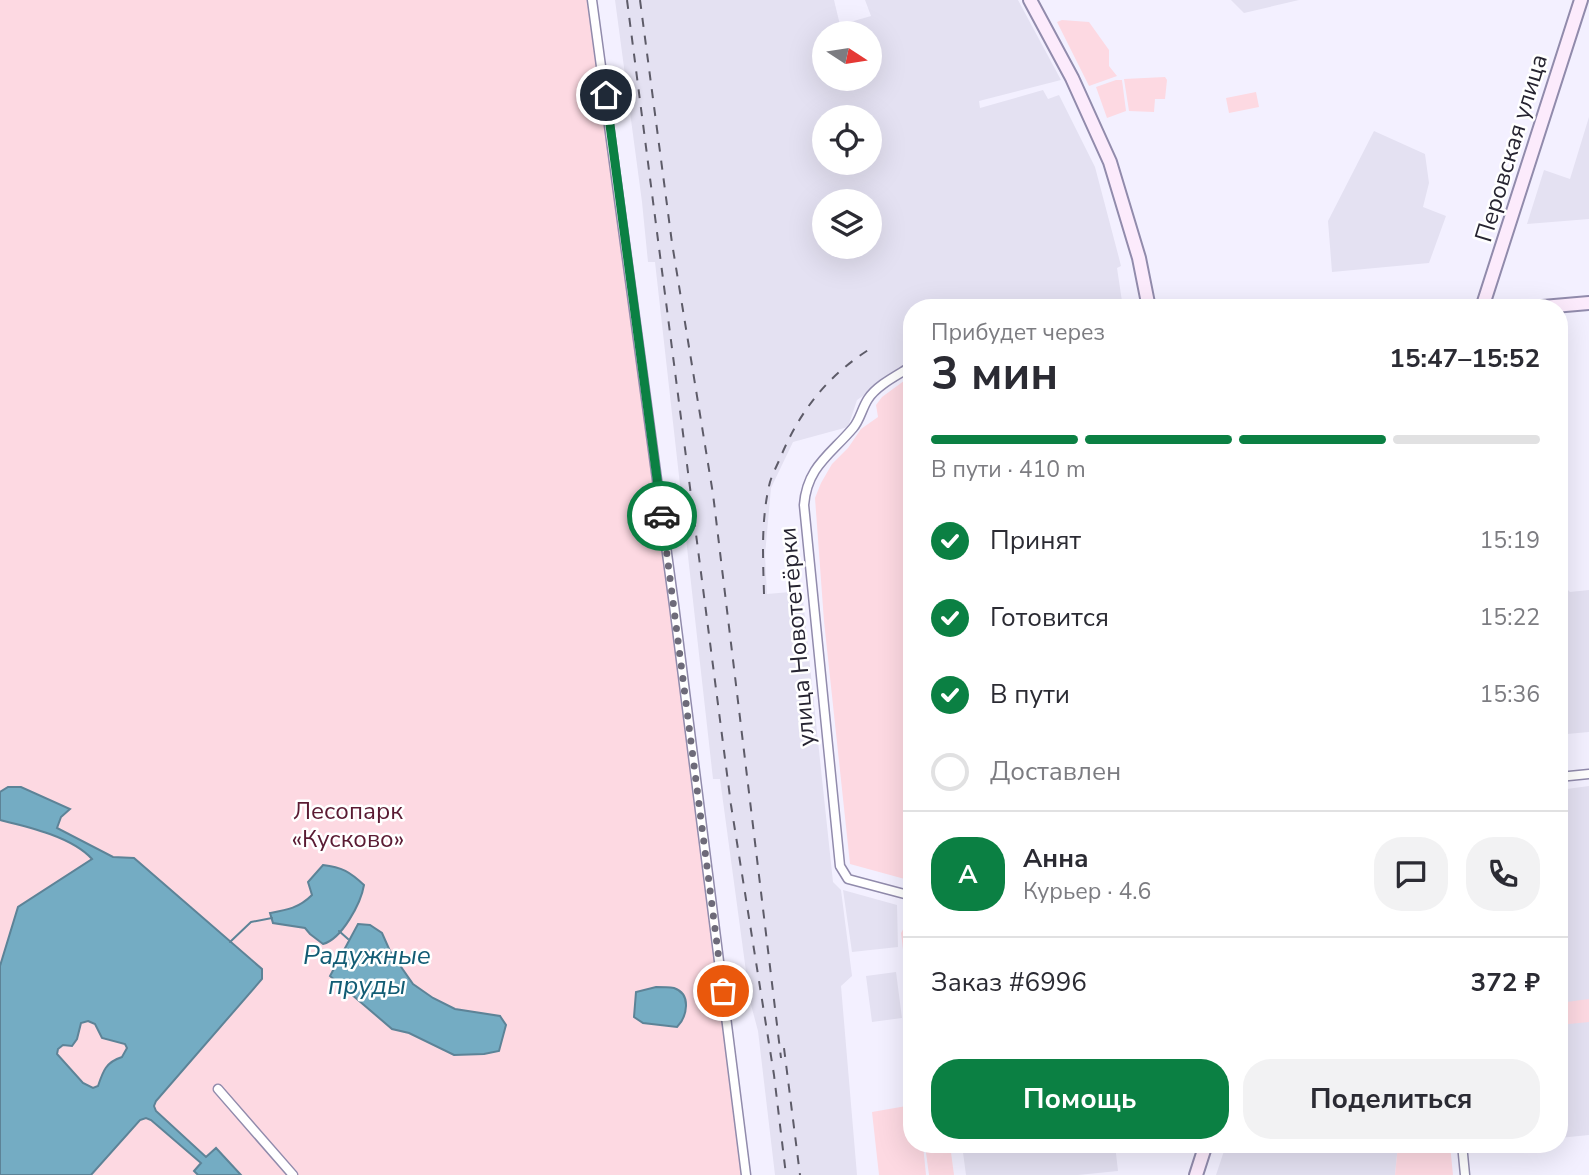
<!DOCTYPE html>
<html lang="ru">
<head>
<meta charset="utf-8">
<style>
	:root { --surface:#fff; --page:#f2f2f3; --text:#2b2b33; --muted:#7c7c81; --line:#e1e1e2; --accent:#0b8043 }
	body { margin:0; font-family:"Nunito Sans",sans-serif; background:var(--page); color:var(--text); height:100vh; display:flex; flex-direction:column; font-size:26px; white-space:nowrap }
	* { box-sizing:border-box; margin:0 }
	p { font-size:23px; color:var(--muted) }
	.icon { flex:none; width:38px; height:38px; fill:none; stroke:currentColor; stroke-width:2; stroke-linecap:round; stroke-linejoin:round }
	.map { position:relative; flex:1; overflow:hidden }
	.panel { position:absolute; left:903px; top:299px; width:665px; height:854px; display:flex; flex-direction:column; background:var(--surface); border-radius:28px; box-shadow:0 7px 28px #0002 }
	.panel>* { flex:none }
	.needle { width:46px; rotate:102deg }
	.buttons { position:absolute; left:812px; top:21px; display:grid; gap:14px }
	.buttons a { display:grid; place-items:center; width:70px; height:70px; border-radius:50%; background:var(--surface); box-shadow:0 7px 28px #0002; font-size:35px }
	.pin { position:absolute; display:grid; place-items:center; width:60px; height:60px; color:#fff; margin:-30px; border:4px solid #fff; border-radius:50%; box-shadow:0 2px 7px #0007 }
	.courier { position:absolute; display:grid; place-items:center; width:70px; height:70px; margin:-35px; border:5px solid #0b8043; border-radius:50%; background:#fff; color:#222; box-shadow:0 2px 9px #0007 }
	.summary em { font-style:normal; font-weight:700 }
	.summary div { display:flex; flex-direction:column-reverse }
	.summary { display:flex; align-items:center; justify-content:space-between; height:119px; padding:0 28px }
	h1 { font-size:46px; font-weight:700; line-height:52px }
	.bar { display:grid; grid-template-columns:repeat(4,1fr); gap:10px 7px; align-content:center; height:84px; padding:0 28px }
	.bar i { height:9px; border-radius:5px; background:var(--line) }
	.bar .selected { background:var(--accent) }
	.bar p { grid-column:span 4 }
	.line { display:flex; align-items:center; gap:18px; padding:0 28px; border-top:2px solid var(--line) }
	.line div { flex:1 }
	.round { display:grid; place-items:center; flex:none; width:74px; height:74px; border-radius:28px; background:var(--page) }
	ol { padding:0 28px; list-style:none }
	li { display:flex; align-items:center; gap:21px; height:77px }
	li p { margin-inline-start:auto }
	li .icon { padding:7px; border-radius:50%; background:var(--accent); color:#fff; stroke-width:4 }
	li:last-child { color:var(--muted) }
	li i { width:38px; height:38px; border:4px solid var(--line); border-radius:50% }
	.button { display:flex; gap:14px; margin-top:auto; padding:14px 28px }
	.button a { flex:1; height:80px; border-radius:28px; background:var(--accent); color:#fff; font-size:28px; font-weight:700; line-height:80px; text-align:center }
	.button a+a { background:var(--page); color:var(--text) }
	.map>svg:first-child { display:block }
	.built { fill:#e4e1f2; fill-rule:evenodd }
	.green { fill:#fdd9e2 }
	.water { fill:#74acc3; stroke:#5d8397; stroke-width:2; fill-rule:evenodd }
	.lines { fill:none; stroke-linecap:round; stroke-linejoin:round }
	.stream { stroke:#5d8397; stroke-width:2 }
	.street-casing { stroke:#918bac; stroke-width:11 }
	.secondary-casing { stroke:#918bac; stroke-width:16 }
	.street { stroke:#fff; stroke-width:8 }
	.secondary { stroke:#fcebfc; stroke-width:12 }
	.rail { stroke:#5d5b68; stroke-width:2; stroke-dasharray:9 9; stroke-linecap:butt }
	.done { stroke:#6e6b79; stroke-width:7; stroke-dasharray:0 12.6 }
	.route { stroke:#0b8043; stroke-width:9 }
	.labels { text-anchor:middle; stroke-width:5; stroke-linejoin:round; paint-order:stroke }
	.street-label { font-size:24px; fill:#262431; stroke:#fff }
	.park-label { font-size:24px; fill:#5a1a32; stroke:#fff }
	.water-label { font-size:26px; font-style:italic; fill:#125c74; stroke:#fff }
</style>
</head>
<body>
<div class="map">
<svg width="1589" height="1175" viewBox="0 0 1589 1175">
	<rect width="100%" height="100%" fill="#f3f0ff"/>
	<path class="built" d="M615,0H834L840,25L871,16L865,0H1018L1061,80L979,101L980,108L1043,90L1048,99L1059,95L1095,167L1119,258L1121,266L1117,268L1123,308H912V362L857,400L848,427L793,442L771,488L765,555L767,594L802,591L833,882L841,890L852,976L841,986L857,1175H775L758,1031L750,1001L720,779H713L655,262H648L642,202ZM824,33H870V79H824ZM824,117H870V163H824ZM824,201H870V247H824Z
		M1231,0H1299L1244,13Z
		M1589,117V219L1527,224L1544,170L1570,179Z
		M1374,131L1425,154L1429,183L1423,207L1446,216L1429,263L1332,272L1328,221Z
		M1559,563H1563L1564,586L1570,592L1589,590V732L1567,734L1566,721L1559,718Z
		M1589,786V1135L1559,1138V990L1562,989L1559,963V790Z
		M843,890L897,905L898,947L852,952Z
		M896,972L902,1018L872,1022L866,976Z
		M962,1145H1115L1118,1171L1078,1175H966Z
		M1226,1145V1144L1398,1145L1395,1175H1216Z"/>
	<path class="green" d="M0,0H587L665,564L744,1175H0Z
		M1062,20L1089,22L1109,50V66L1117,76L1089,86L1057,22Z
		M1165,77L1167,80L1165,99H1155L1154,112L1129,111L1124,79Z
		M1116,80H1122L1126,111L1107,118L1096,87Z
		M1256,92L1259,107L1229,113L1226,98Z
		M912,375V881L850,864L824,621L815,498L821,483L832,464L848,448L861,429L878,417L876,405L882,397Z
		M912,914V1024L901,933Z
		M1589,999V1022L1559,1025V1003Z
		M912,1105V1144L923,1145L926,1175H879L872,1112Z
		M925,1145H950L954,1175H929Z
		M1398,1145H1450L1453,1175H1395Z"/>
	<path class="water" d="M8,787H21L70,809L61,817L57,828L113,857L134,858L262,969V979L156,1101L154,1106L156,1111L206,1157L216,1148L241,1175H198L194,1171L201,1163L151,1120L146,1118L140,1120L91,1175H0V966L18,907L92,859C72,837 29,827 0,820V792ZM88,1021L95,1024L102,1038L125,1044L127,1048L122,1057C106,1062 103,1071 98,1086L93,1088L83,1083L57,1054L58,1049L63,1045L72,1046L77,1039L81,1023Z
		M323,865C342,867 350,872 364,885C361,903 342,939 323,944L310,934L305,928L273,923L270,913C287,910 299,908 312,895L308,882Z
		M358,924L370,925L382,933L390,951L413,984L433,998L455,1009L500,1016L506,1025L499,1051L484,1054L454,1055L409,1033L392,1029L330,976Z
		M656,987C661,987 668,987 674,988C692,994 687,1017 677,1027L643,1023L634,1017L636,992Z"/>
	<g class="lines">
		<path class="stream" d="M339,931L348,939
			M230,942L251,922L272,918"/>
		<g class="street-casing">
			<path id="street" d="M592,0L674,605L746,1175
				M912,366C898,375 877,385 868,399C862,408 860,420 853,428C830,455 807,467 804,505L840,866L848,879L912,896
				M1559,777L1589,774
				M218,1089L293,1175
				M1462,1144L1465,1175"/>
		</g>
		<g class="secondary-casing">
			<path id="secondary" d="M1030,0L1072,78L1110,162L1139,258L1149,308
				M1482,308L1581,0
				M1531,308L1589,303
				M1196,1175L1206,1144"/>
		</g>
		<use href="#street" class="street"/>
		<use href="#secondary" class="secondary"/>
		<path class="rail" d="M627,0L731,805L774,1075L786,1175
			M640,0L672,243L713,494L781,1058
			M764,594C763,558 761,522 769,486C771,476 777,466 781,456C801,409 829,374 873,347
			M784,1048L800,1175"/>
	</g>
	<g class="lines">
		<path class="done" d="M662,516L723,991"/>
		<path class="route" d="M606,95L662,516"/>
	</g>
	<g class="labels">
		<g class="street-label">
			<text transform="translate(1511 148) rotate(-73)" y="8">Перовская улица</text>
			<text transform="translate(797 637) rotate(-95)" y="8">улица Новотетёрки</text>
		</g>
		<g class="park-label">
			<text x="348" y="819">Лесопарк<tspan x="348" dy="28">«Кусково»</tspan></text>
		</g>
		<g class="water-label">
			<text x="367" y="964">Радужные<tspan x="367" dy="30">пруды</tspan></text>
		</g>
	</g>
</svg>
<div class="buttons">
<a><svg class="needle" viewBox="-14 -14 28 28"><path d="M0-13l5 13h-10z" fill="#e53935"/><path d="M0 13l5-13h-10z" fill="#7c7c81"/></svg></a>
<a><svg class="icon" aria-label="locate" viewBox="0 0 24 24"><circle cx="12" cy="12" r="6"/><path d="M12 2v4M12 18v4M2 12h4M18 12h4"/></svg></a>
<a><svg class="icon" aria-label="layers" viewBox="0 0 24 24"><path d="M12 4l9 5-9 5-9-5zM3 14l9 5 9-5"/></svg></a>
</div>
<div class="pin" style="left:723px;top:991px;background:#ea580c"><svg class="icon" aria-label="bag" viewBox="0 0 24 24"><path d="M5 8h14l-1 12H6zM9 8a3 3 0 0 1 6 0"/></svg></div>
<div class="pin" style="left:606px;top:95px;background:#1f2937"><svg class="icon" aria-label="home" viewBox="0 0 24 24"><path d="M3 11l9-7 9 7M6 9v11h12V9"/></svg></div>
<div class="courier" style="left:662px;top:516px"><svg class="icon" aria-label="car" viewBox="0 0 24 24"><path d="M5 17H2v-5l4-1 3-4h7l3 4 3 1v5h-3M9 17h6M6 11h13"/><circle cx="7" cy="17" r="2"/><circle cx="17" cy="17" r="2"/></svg></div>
<section class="panel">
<div class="summary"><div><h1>3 мин</h1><p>Прибудет через</p></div><em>15:47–15:52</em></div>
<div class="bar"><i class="selected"></i><i class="selected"></i><i class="selected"></i><i></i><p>В пути · 410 m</p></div>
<ol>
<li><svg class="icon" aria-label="check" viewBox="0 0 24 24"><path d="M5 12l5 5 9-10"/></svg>Принят<p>15:19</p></li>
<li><svg class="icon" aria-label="check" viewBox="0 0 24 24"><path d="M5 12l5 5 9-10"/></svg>Готовится<p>15:22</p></li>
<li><svg class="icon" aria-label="check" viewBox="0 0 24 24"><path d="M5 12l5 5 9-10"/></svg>В пути<p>15:36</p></li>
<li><i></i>Доставлен</li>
</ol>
<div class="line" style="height:126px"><b class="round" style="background:var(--accent);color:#fff">А</b><div><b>Анна</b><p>Курьер · 4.6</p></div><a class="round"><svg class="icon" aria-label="chat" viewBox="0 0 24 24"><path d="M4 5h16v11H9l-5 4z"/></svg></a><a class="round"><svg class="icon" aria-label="phone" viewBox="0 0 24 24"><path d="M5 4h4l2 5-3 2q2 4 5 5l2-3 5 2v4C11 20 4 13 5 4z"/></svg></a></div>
<div class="line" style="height:91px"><div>Заказ #6996</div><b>372 ₽</b></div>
<div class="button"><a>Помощь</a><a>Поделиться</a></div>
</section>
</div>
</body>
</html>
